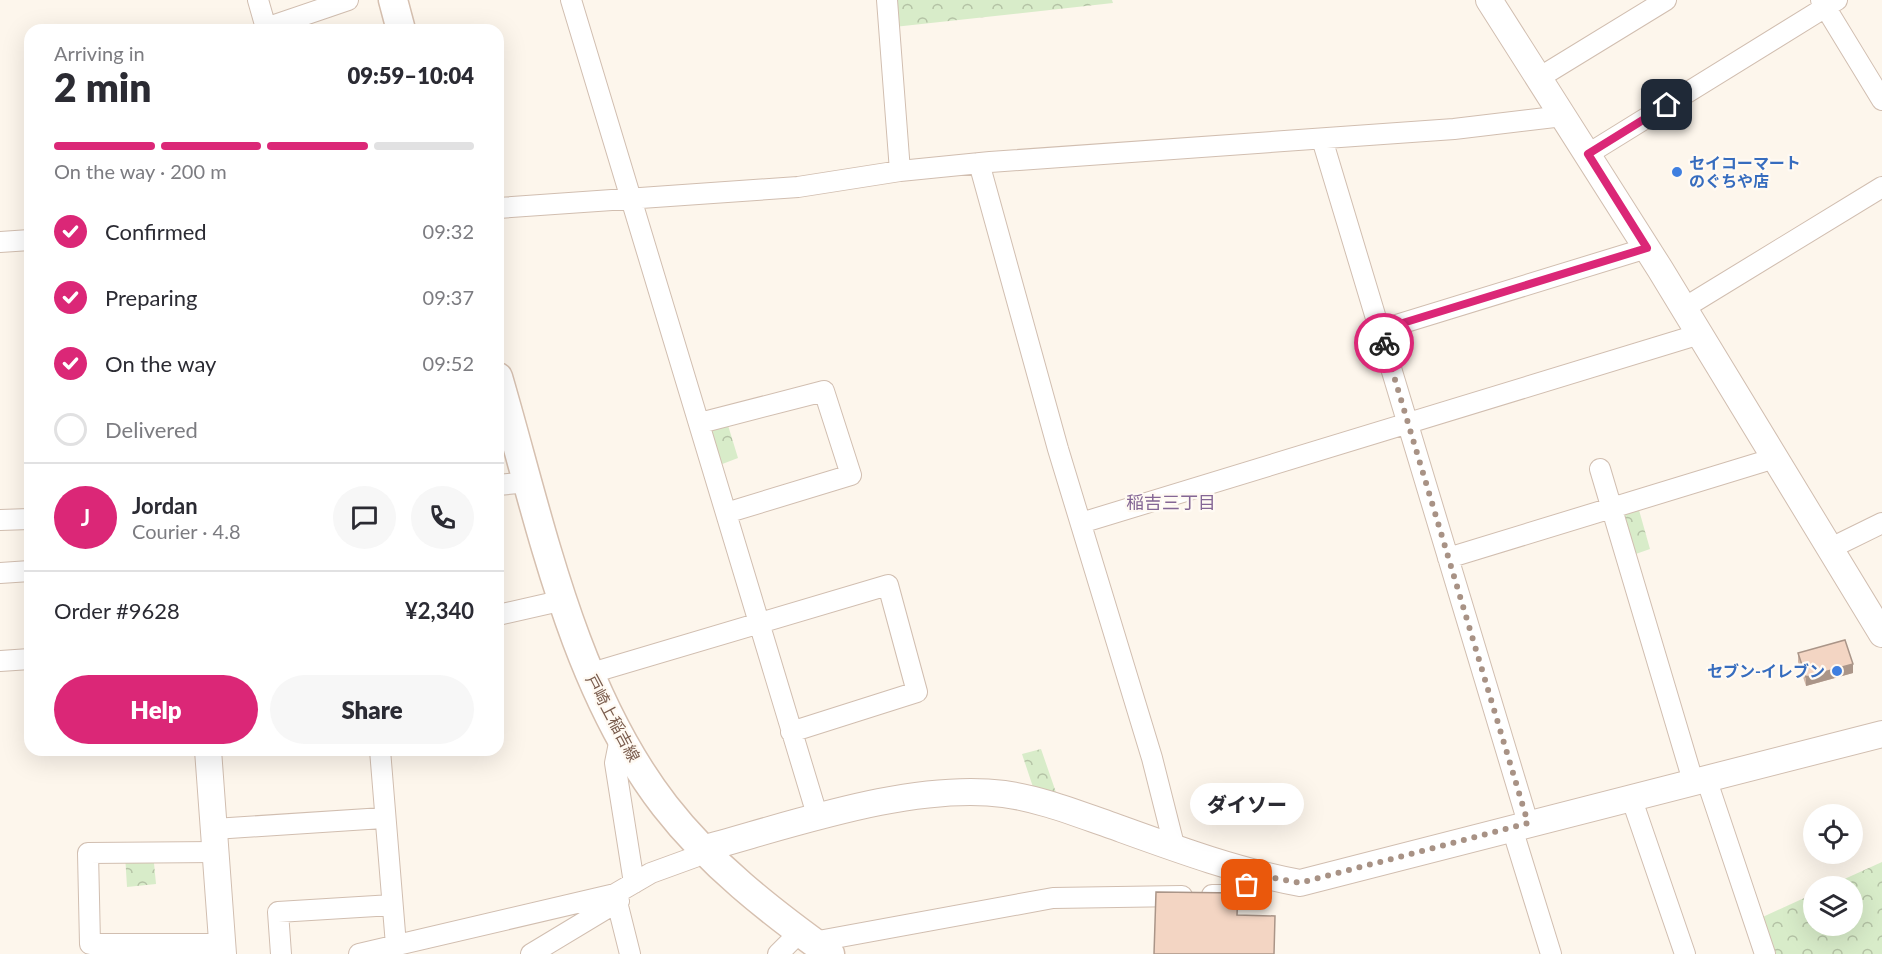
<!DOCTYPE html>
<html lang="en">
<head>
<meta charset="utf-8">
<style>
	:root { --surface:#fff; --page:#f7f7f7; --text:#2b2b33; --muted:#7c7c81; --line:#e1e1e2; --accent:#db2777 }
	body { margin:0; font-family:Lato,"Noto Sans JP",sans-serif; background:var(--page); color:var(--text); height:100vh; display:flex; flex-direction:column; font-size:22px; white-space:nowrap }
	* { box-sizing:border-box; margin:0 }
	p { font-size:20px; color:var(--muted) }
	.icon { flex:none; width:33px; height:33px; fill:none; stroke:currentColor; stroke-width:2; stroke-linecap:round; stroke-linejoin:round }
	.map { position:relative; flex:1; overflow:hidden }
	.details { position:absolute; left:24px; top:24px; width:480px; height:732px; display:flex; flex-direction:column; background:var(--surface); border-radius:18px; box-shadow:0 6px 24px #0002 }
	.details>* { flex:none }
	.tools { position:absolute; left:1803px; top:804px; display:grid; gap:12px }
	.tools a { display:grid; place-items:center; width:60px; height:60px; border-radius:50%; background:var(--surface); box-shadow:0 6px 24px #0002; font-size:30px }
	.pin { position:absolute; display:grid; place-items:center; width:51px; height:51px; color:#fff; margin:-26px; border-radius:12px; box-shadow:0 3px 9px #0006 }
	.courier { position:absolute; display:grid; place-items:center; width:60px; height:60px; margin:-30px; border:4px solid #db2777; border-radius:50%; background:#fff; color:#222; box-shadow:0 2px 8px #0007 }
	.bubble { position:absolute; height:42px; border-radius:21px; background:var(--surface); box-shadow:0 6px 24px #0002; font-size:20px; font-weight:800; line-height:42px; text-align:center }
	.overview em { font-style:normal; font-weight:800 }
	.overview div { display:flex; flex-direction:column-reverse }
	.overview { display:flex; align-items:center; justify-content:space-between; height:102px; padding:0 30px }
	h1 { font-size:39px; font-weight:800; line-height:45px }
	.bar { display:grid; grid-template-columns:repeat(4,1fr); gap:9px 6px; align-content:center; height:72px; padding:0 30px }
	.bar i { height:8px; border-radius:4px; background:var(--line) }
	.bar .current { background:var(--accent) }
	.bar p { grid-column:span 4 }
	.line { display:flex; align-items:center; gap:15px; padding:0 30px; border-top:2px solid var(--line) }
	.line div { flex:1 }
	.round { display:grid; place-items:center; flex:none; width:63px; height:63px; border-radius:32px; background:var(--page) }
	ol { padding:0 30px; list-style:none }
	li { display:flex; align-items:center; gap:18px; height:66px }
	li p { margin-inline-start:auto }
	li .icon { padding:6px; border-radius:50%; background:var(--accent); color:#fff; stroke-width:4 }
	li:last-child { color:var(--muted) }
	li i { width:33px; height:33px; border:3px solid var(--line); border-radius:50% }
	.primary-button { display:flex; gap:12px; margin-top:auto; padding:12px 30px }
	.primary-button a { flex:1; height:69px; border-radius:36px; background:var(--accent); color:#fff; font-size:24px; font-weight:800; line-height:69px; text-align:center }
	.primary-button a+a { background:var(--page); color:var(--text) }
	.map>svg:first-child { display:block }
	.park { fill:url(#park-crowns) }
	.lines { fill:none; stroke-linecap:round; stroke-linejoin:round }
	.minor-casing { stroke:#d1beb0; stroke-width:22 }
	.tertiary-casing { stroke:#d1beb0; stroke-width:28 }
	.secondary-casing { stroke:#d6c0b0; stroke-width:31 }
	.minor { stroke:#fff; stroke-width:20 }
	.tertiary { stroke:#fff; stroke-width:26 }
	.secondary { stroke:#fff; stroke-width:28 }
	.wall { fill:#d1b7a8 }
	.shaded-wall { fill:#aa9588 }
	.building { fill:#f3d5c3; stroke:#aa9588; stroke-width:1.5 }
	.done { stroke:#a89285; stroke-width:6; stroke-dasharray:0 10.8 }
	.route { stroke:#db2777; stroke-width:8 }
	.shop-dot { fill:#3f7fe0; stroke:#fffaf3; stroke-width:2 }
	.labels { text-anchor:middle; stroke-width:4.5; stroke-linejoin:round; paint-order:stroke }
	.shop-label { font-size:16px; font-weight:bold; fill:#366cbe; stroke:#fffaf3; text-anchor:start }
	.street-label { font-size:16px; fill:#7a5c4d; stroke:#fffaf3 }
	.neighbourhood-label { font-size:18px; fill:#846695; stroke:#fffaf3 }
</style>
</head>
<body>
<div class="map">
<svg width="1882" height="954" viewBox="0 0 1882 954">
	<defs>
		<pattern id="park-crowns" width="20" height="18" patternUnits="userSpaceOnUse" patternTransform="scale(1.5)"><rect width="20" height="18" fill="#d8ecc9"/><path d="M2 6a3 3 0 1 1 6 0M12 15a3 3 0 1 1 6 0" fill="none" stroke="#b4c2a5"/></pattern>
	</defs>
	<rect width="100%" height="100%" fill="#fdf6ec"/>
	<path class="park" d="M893,0H1112L1113,3L894,27Z
		M727,422L738,458L717,466L707,430Z
		M1637,503L1650,549L1630,556L1616,510Z
		M1041,749L1060,804L1037,799L1022,754Z
		M153,853L156,884L127,887L125,854Z
		M1882,862V954H1765L1754,921L1813,894L1814,926H1852V886H1829Z"/>
	<g class="lines">
		<g class="minor-casing">
			<path id="minor" d="M258,0L266,28L348,0
				M571,0L818,818
				M887,0L900,171
				M1821,0L1882,100
				M1537,79L1666,0
				M1322,139L1528,823
				M1588,154L1837,0
				M979,163L1058,449L1152,758L1175,849
				M498,208L798,187L900,171L990,162L1454,129L1563,116
				M0,242L30,240
				M1684,308L1882,187
				M1380,330L1647,248
				M700,423L824,391L851,475L726,513
				M1600,469L1693,781
				M498,485L529,482
				M0,520L30,519
				M1081,523L1700,334
				M1829,549L1882,523
				M1448,558L1775,458
				M0,573L30,571
				M498,615L564,600
				M0,661L30,659
				M588,674L888,585L917,692L791,732
				M620,738L615,763L634,883
				M380,750L396,945
				M1706,778L1765,954
				M1631,797L1685,954
				M1512,828L1551,954
				M214,829L383,818
				M216,852L88,853L90,944H222
				M615,894L630,954
				M1212,895H1235L1259,875
				M813,942L1053,898L1182,896
				M281,954L278,912L392,905
				M359,954L615,894L651,873L695,857L702,849
				M531,954L619,901
				M778,954L800,932"/>
		</g>
		<g class="tertiary-casing">
			<path id="tertiary" d="M1489,0L1660,269L1882,634
				M208,750L223,954
				M702,849C791,825 912,782 1004,794C1041,799 1078,814 1113,826C1174,848 1236,871 1300,883L1882,734"/>
		</g>
		<g class="secondary-casing">
			<path id="secondary" d="M393,0L401,30
				M498,377C540,520 572,686 665,806C710,864 770,911 830,954"/>
		</g>
		<use href="#minor" class="minor"/>
		<use href="#tertiary" class="tertiary"/>
		<use href="#secondary" class="secondary"/>
	</g>
	<path class="wall" d="M1798,653L1853,673L1806,686L1798,662Z"/>
	<path class="shaded-wall" d="M1853,664V673L1806,686V677Z"/>
	<path class="building" d="M1845,640L1853,664L1806,677L1798,653Z
		M1156,892L1238,893L1237,915L1275,916L1274,954H1154Z"/>
	<g class="lines">
		<path class="done" d="M1247,885L1259,875L1300,883L1528,823L1384,343"/>
		<path class="route" d="M1384,343L1380,330L1647,248L1588,154L1667,105"/>
	</g>
	<g class="shop-dot">
		<circle cx="1677" cy="172" r="6"/>
		<circle cx="1837" cy="671" r="6"/>
	</g>
	<g class="labels">
		<g class="shop-label">
			<text x="1689" y="169">セイコーマート<tspan x="1689" dy="18">のぐちや店</tspan></text>
			<text x="1825" y="677" text-anchor="end">セブン-イレブン</text>
		</g>
		<g class="street-label">
			<text transform="translate(613 718) rotate(62)" y="6">戸崎上稲吉線</text>
		</g>
		<g class="neighbourhood-label">
			<text x="1171" y="509">稲吉三丁目</text>
		</g>
	</g>
</svg>
<div class="tools">
<a><svg class="icon" aria-label="locate" viewBox="0 0 24 24"><circle cx="12" cy="12" r="6"/><path d="M12 2v4M12 18v4M2 12h4M18 12h4"/></svg></a>
<a><svg class="icon" aria-label="layers" viewBox="0 0 24 24"><path d="M12 4l9 5-9 5-9-5zM3 14l9 5 9-5"/></svg></a>
</div>
<div class="pin" style="left:1247px;top:885px;background:#ea580c"><svg class="icon" aria-label="bag" viewBox="0 0 24 24"><path d="M5 8h14l-1 12H6zM9 8a3 3 0 0 1 6 0"/></svg></div>
<div class="pin" style="left:1667px;top:105px;background:#1f2937"><svg class="icon" aria-label="home" viewBox="0 0 24 24"><path d="M3 11l9-7 9 7M6 9v11h12V9"/></svg></div>
<div class="courier" style="left:1384px;top:343px"><svg class="icon" aria-label="bike" viewBox="0 0 24 24"><circle cx="6" cy="16" r="4"/><circle cx="18" cy="16" r="4"/><path d="M6 16l4-8h5l3 8M10 8l3 8H6M13 5h3"/></svg></div>
<div class="bubble" style="left:1190px;top:783px;width:114px">ダイソー</div>
<section class="details">
<div class="overview"><div><h1>2 min</h1><p>Arriving in</p></div><em>09:59–10:04</em></div>
<div class="bar"><i class="current"></i><i class="current"></i><i class="current"></i><i></i><p>On the way · 200 m</p></div>
<ol>
<li><svg class="icon" aria-label="check" viewBox="0 0 24 24"><path d="M5 12l5 5 9-10"/></svg>Confirmed<p>09:32</p></li>
<li><svg class="icon" aria-label="check" viewBox="0 0 24 24"><path d="M5 12l5 5 9-10"/></svg>Preparing<p>09:37</p></li>
<li><svg class="icon" aria-label="check" viewBox="0 0 24 24"><path d="M5 12l5 5 9-10"/></svg>On the way<p>09:52</p></li>
<li><i></i>Delivered</li>
</ol>
<div class="line" style="height:108px"><b class="round" style="background:var(--accent);color:#fff">J</b><div><b>Jordan</b><p>Courier · 4.8</p></div><a class="round"><svg class="icon" aria-label="chat" viewBox="0 0 24 24"><path d="M4 5h16v11H9l-5 4z"/></svg></a><a class="round"><svg class="icon" aria-label="phone" viewBox="0 0 24 24"><path d="M5 4h4l2 5-3 2q2 4 5 5l2-3 5 2v4C11 20 4 13 5 4z"/></svg></a></div>
<div class="line" style="height:78px"><div>Order #9628</div><b>¥2,340</b></div>
<div class="primary-button"><a>Help</a><a>Share</a></div>
</section>
</div>
</body>
</html>
